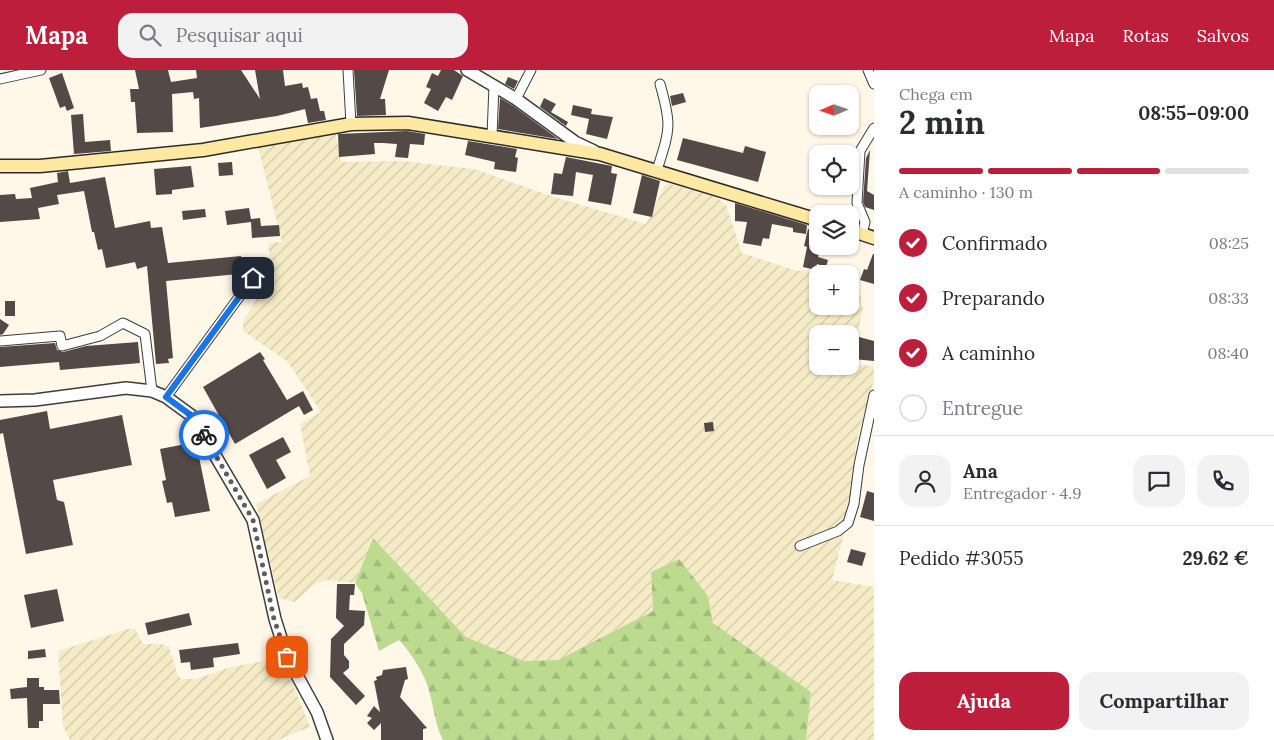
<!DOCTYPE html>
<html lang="pt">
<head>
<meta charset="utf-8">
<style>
	:root { --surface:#fff; --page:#f2f2f3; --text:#2b2b33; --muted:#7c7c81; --line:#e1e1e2; --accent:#bd1e3c }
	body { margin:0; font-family:Lora,serif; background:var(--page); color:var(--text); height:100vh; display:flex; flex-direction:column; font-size:19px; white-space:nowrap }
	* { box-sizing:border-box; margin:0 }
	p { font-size:16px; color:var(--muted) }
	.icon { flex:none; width:28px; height:28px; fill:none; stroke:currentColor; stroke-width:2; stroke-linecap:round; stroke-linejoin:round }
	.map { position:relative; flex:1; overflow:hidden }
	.side { display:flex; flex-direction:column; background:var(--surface); width:400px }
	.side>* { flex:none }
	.needle { width:32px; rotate:268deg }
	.buttons { position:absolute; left:809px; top:15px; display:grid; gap:10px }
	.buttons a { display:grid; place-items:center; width:50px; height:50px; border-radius:10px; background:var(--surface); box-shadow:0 1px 4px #0004; font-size:25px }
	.pin { position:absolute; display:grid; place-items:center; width:42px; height:42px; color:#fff; margin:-21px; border-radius:10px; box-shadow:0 2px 8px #0006 }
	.courier { position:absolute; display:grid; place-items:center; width:50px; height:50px; margin:-25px; border:4px solid #1a73e8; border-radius:50%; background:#fff; color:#222; box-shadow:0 1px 6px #0007 }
	.overview em { font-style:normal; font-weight:800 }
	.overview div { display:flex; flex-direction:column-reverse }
	.overview { display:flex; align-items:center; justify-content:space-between; height:85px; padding:0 25px }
	h1 { font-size:32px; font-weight:800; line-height:38px }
	.bar { display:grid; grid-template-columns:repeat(4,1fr); gap:8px 5px; align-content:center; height:60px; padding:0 25px }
	.bar i { height:6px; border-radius:4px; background:var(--line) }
	.bar .on { background:var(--accent) }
	.bar p { grid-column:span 4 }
	.line { display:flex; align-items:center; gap:12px; padding:0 25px; border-top:1px solid var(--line) }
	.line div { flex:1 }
	.round { display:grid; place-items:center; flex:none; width:52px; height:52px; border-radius:15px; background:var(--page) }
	ol { padding:0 25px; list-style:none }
	li { display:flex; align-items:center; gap:15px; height:55px }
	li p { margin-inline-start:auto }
	li .icon { padding:5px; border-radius:50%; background:var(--accent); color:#fff; stroke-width:4 }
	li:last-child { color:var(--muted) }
	li i { width:28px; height:28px; border:2px solid var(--line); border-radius:50% }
	.cta { display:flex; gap:10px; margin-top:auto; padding:10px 25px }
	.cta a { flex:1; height:58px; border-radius:15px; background:var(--accent); color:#fff; font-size:20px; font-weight:800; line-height:58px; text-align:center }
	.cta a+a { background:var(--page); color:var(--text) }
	header { display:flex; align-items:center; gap:30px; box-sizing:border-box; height:70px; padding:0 25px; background:var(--accent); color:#fff }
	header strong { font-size:24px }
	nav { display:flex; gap:28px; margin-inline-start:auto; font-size:18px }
	.search { width:350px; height:45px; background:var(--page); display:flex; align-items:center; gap:12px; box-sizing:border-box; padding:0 18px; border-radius:15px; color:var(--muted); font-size:19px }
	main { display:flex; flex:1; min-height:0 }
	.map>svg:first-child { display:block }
	.farmland { fill:url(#farmland-furrows); fill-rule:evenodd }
	.forest { fill:url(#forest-firs) }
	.building { fill:#534946 }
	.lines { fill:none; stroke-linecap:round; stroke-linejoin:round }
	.minor-casing { stroke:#3d3d3d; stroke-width:11 }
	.tertiary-casing { stroke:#3d3d3d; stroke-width:14 }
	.secondary-casing { stroke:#2c2c2c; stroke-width:15 }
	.minor { stroke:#fff; stroke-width:9 }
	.tertiary { stroke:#fff; stroke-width:11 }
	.secondary { stroke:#ffe8a2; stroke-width:12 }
	.done { stroke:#605d57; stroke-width:5; stroke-dasharray:0 9 }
	.route { stroke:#1a73e8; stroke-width:6 }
</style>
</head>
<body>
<header>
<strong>Mapa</strong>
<div class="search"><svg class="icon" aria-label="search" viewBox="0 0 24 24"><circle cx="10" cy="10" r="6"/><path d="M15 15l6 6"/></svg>Pesquisar aqui</div>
<nav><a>Mapa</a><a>Rotas</a><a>Salvos</a></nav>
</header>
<main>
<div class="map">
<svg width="874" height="670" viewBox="0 0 874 670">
	<defs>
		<pattern id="farmland-furrows" width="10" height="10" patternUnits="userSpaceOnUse" patternTransform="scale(1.25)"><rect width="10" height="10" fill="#f5ebc6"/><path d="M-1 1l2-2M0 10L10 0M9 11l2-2" fill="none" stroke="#d1c8a9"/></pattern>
		<pattern id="forest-firs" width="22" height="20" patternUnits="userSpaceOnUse" patternTransform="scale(1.25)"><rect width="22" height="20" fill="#bcdb8f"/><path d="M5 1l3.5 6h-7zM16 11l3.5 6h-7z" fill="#a0bb7a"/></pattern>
	</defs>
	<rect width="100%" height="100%" fill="#fff7e7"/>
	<path class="farmland" d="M335,61L342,92L402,91L474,99L554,127L646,154L666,113L717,127L726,135L742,183L797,201L814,200L825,204H818V236H850V213L859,218L863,240L850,294L874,296V310L856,374L851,436L832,510L874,517V670H806L811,622L713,553L708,525L651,502L653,541L558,590L524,591L466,567L373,468L355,513L326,510L314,515L295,532L279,528L256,434L310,406L300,354L321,342L288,292L243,261V251L258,227L271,196L268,173L282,172L258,77ZM818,264H850V296H818Z
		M128,559H135L143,574H162L169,577L178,606L182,609H196L231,597L275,589L292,612L310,657L278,670H70L63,656L58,581Z"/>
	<path class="forest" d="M373,468L466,567L524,591L558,590L653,541L651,502L679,489L708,526L713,553L811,622L806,670H443C435,655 434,637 429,621C425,604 411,583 399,570L379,581L362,523L355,513Z"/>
	<path class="building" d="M135,0H168L171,12L197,8L196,0H241L260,29L255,0H283L285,16L302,13L303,18L308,17L311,29L317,28L320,41H324L326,50L308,53L305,39L277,46L200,58L199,28L194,29L193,22L172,24L173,62L137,63L135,32H131L130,19H139Z
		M354,0H389L380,29H385L386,45L357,46Z
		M441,0H454L463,6L452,30L446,27L438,41L424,33L431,19L426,17L432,3L438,6Z
		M62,3L74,38L67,41L65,36L60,38L49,8Z
		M508,7L518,11L514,19L505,14Z
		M683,23L686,32L672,36L670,26Z
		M500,28L512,35L558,69L498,59Z
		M544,28L556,34L551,42L568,52L566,56L540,37Z
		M573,35L592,39L591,44L613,47L607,69L586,64L589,49L571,45Z
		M83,44L85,72L110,70L111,81L74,84L71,45Z
		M407,61L425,64L424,75L410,74L408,88L395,87L397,74L383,73H374L375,84L339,87L338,64Z
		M683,68L743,83L745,76L766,82L758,112L677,90Z
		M468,71L517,79L515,87L518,88L516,102L494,99L495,92L465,85Z
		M870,80L867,121L874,125V140L865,137L863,132L866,88Z
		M566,87L612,96L611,103L617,104L611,135L588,131L593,105L576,102L573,126L551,124L554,103L562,104Z
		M232,92L233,105L219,106L218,93Z
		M191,96L194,117L172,120V124L156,125L154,99Z
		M68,101L70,113L105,107L115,158L150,151L151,158L162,157L168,193L241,186L242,198H238V204L166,211L173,288L168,289L169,293L156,294L147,196L137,199L135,192L106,198L102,179L98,180L94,162H92L84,121L57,125L59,134L38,138L40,149L0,152V125L15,124L16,129L32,128L30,118L58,112L57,103Z
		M642,105L660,111L652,147L633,143Z
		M735,133L807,155L806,164L793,162V158L772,154L769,169L763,168L761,176L743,173L747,152L735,151Z
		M249,138L251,149L260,148L261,156L279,155L280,166L252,168L251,152L227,155L225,141Z
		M205,139L206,147L183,150L182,141Z
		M808,159L818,162V176H821L818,187L828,190L826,197L817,194L816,200L803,197L807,177L804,176Z
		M873,184H874V214L860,210L864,199L867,200Z
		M5,231H15V246H5Z
		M0,249L9,255L3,264L0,265Z
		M859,267L874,271V291L853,289Z
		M138,272L140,293L60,300L59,292L0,297V277L55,273L57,280L63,282L86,276Z
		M260,282L265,289L263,290L287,330L303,321L313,340L304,345L299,336L235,374L203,317Z
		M47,341L50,359L122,345L132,395L53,410L57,430L64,432L73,475L26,484L3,363L0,364V350Z
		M713,352L714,361L705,362L704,353Z
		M283,367L291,382L276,390L286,408L267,419L249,385Z
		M196,372L210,441L175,447L172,432L167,433L162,411L166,410L160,379Z
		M867,421L874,423V451L860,447Z
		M851,479L866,483L862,496L847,492Z
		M337,514H355L354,525H350L349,540L365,541L364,555L344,574V585L349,591V598L343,603L365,626L356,635L330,607L331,569L344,556L336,548Z
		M57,519L64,551L31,558L24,525Z
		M189,543L192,555L148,565L145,553Z
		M238,573L240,584L213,588L214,597L191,600L190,592L181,593L179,580Z
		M45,579L46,587L28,589V581Z
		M406,597L408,609L405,610L400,627L427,658L423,659V670H381V653L374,660L367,653L372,648L367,646L374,636L380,642L374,611L377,610L376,607L382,605L383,600Z
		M27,608H39V617H44V620H59L60,634H43V651H39V658H28L27,628L11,629L10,619L27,617Z"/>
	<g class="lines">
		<g class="minor-casing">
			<path id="minor" d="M348,0L351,54
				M868,0L874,14
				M0,9L41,0
				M516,29L531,0
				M492,65L494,16
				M657,100C670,59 672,56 660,14
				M862,164L865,152L857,133L860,81L874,58
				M0,271L60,266L62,276L100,266L123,253L145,264L152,321
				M166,327L253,208
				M800,476L838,461L848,453L854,434L859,395L874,325"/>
		</g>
		<g class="tertiary-casing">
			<path id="tertiary" d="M467,0L516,29L575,72L594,81
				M0,331L35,330L126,318L152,321L166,327L192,346L253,450L275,549L287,587L317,642L327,670"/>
		</g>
		<g class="secondary-casing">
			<path id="secondary" d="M0,96H40L203,80L351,54L408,53L600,84L818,150
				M850,160L874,168"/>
		</g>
		<use href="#minor" class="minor"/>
		<use href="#tertiary" class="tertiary"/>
		<use href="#secondary" class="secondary"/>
	</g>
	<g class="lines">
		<path class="done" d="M204,365L253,450L274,549L287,587"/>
		<path class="route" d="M204,365L192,346L166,327L253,208"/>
	</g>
</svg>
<div class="buttons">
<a><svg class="needle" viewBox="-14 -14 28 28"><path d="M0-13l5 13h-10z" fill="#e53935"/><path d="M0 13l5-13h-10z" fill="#7c7c81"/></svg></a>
<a><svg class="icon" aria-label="locate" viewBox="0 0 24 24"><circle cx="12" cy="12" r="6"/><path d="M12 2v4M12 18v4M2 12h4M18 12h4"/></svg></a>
<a><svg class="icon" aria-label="layers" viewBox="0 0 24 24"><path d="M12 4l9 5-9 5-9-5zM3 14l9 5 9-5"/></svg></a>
<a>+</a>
<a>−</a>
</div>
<div class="pin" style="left:287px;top:587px;background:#ea580c"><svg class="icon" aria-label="bag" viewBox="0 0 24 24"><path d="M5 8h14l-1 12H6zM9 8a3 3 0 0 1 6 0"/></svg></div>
<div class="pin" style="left:253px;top:208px;background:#1f2937"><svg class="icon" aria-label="home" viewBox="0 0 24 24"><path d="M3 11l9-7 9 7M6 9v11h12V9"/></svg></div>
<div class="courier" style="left:204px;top:365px"><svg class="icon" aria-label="bike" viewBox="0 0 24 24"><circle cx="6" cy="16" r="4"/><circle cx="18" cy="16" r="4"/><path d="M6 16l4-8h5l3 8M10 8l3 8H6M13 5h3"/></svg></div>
</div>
<section class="side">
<div class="overview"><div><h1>2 min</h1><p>Chega em</p></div><em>08:55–09:00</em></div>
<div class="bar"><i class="on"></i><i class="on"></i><i class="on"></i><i></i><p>A caminho · 130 m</p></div>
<ol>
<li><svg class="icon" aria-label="check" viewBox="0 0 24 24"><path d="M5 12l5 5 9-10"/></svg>Confirmado<p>08:25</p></li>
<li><svg class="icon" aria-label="check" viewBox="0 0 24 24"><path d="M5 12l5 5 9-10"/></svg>Preparando<p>08:33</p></li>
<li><svg class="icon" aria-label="check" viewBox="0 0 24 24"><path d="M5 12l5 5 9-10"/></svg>A caminho<p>08:40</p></li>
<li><i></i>Entregue</li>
</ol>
<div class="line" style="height:90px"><a class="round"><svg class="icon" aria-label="person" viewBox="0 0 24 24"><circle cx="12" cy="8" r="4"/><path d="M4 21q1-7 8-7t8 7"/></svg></a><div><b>Ana</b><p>Entregador · 4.9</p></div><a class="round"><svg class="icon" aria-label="chat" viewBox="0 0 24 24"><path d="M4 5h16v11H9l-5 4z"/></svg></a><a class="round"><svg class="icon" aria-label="phone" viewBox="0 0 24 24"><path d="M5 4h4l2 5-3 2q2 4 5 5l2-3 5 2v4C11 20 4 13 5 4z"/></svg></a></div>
<div class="line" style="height:65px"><div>Pedido #3055</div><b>29.62 €</b></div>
<div class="cta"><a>Ajuda</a><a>Compartilhar</a></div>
</section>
</main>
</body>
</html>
